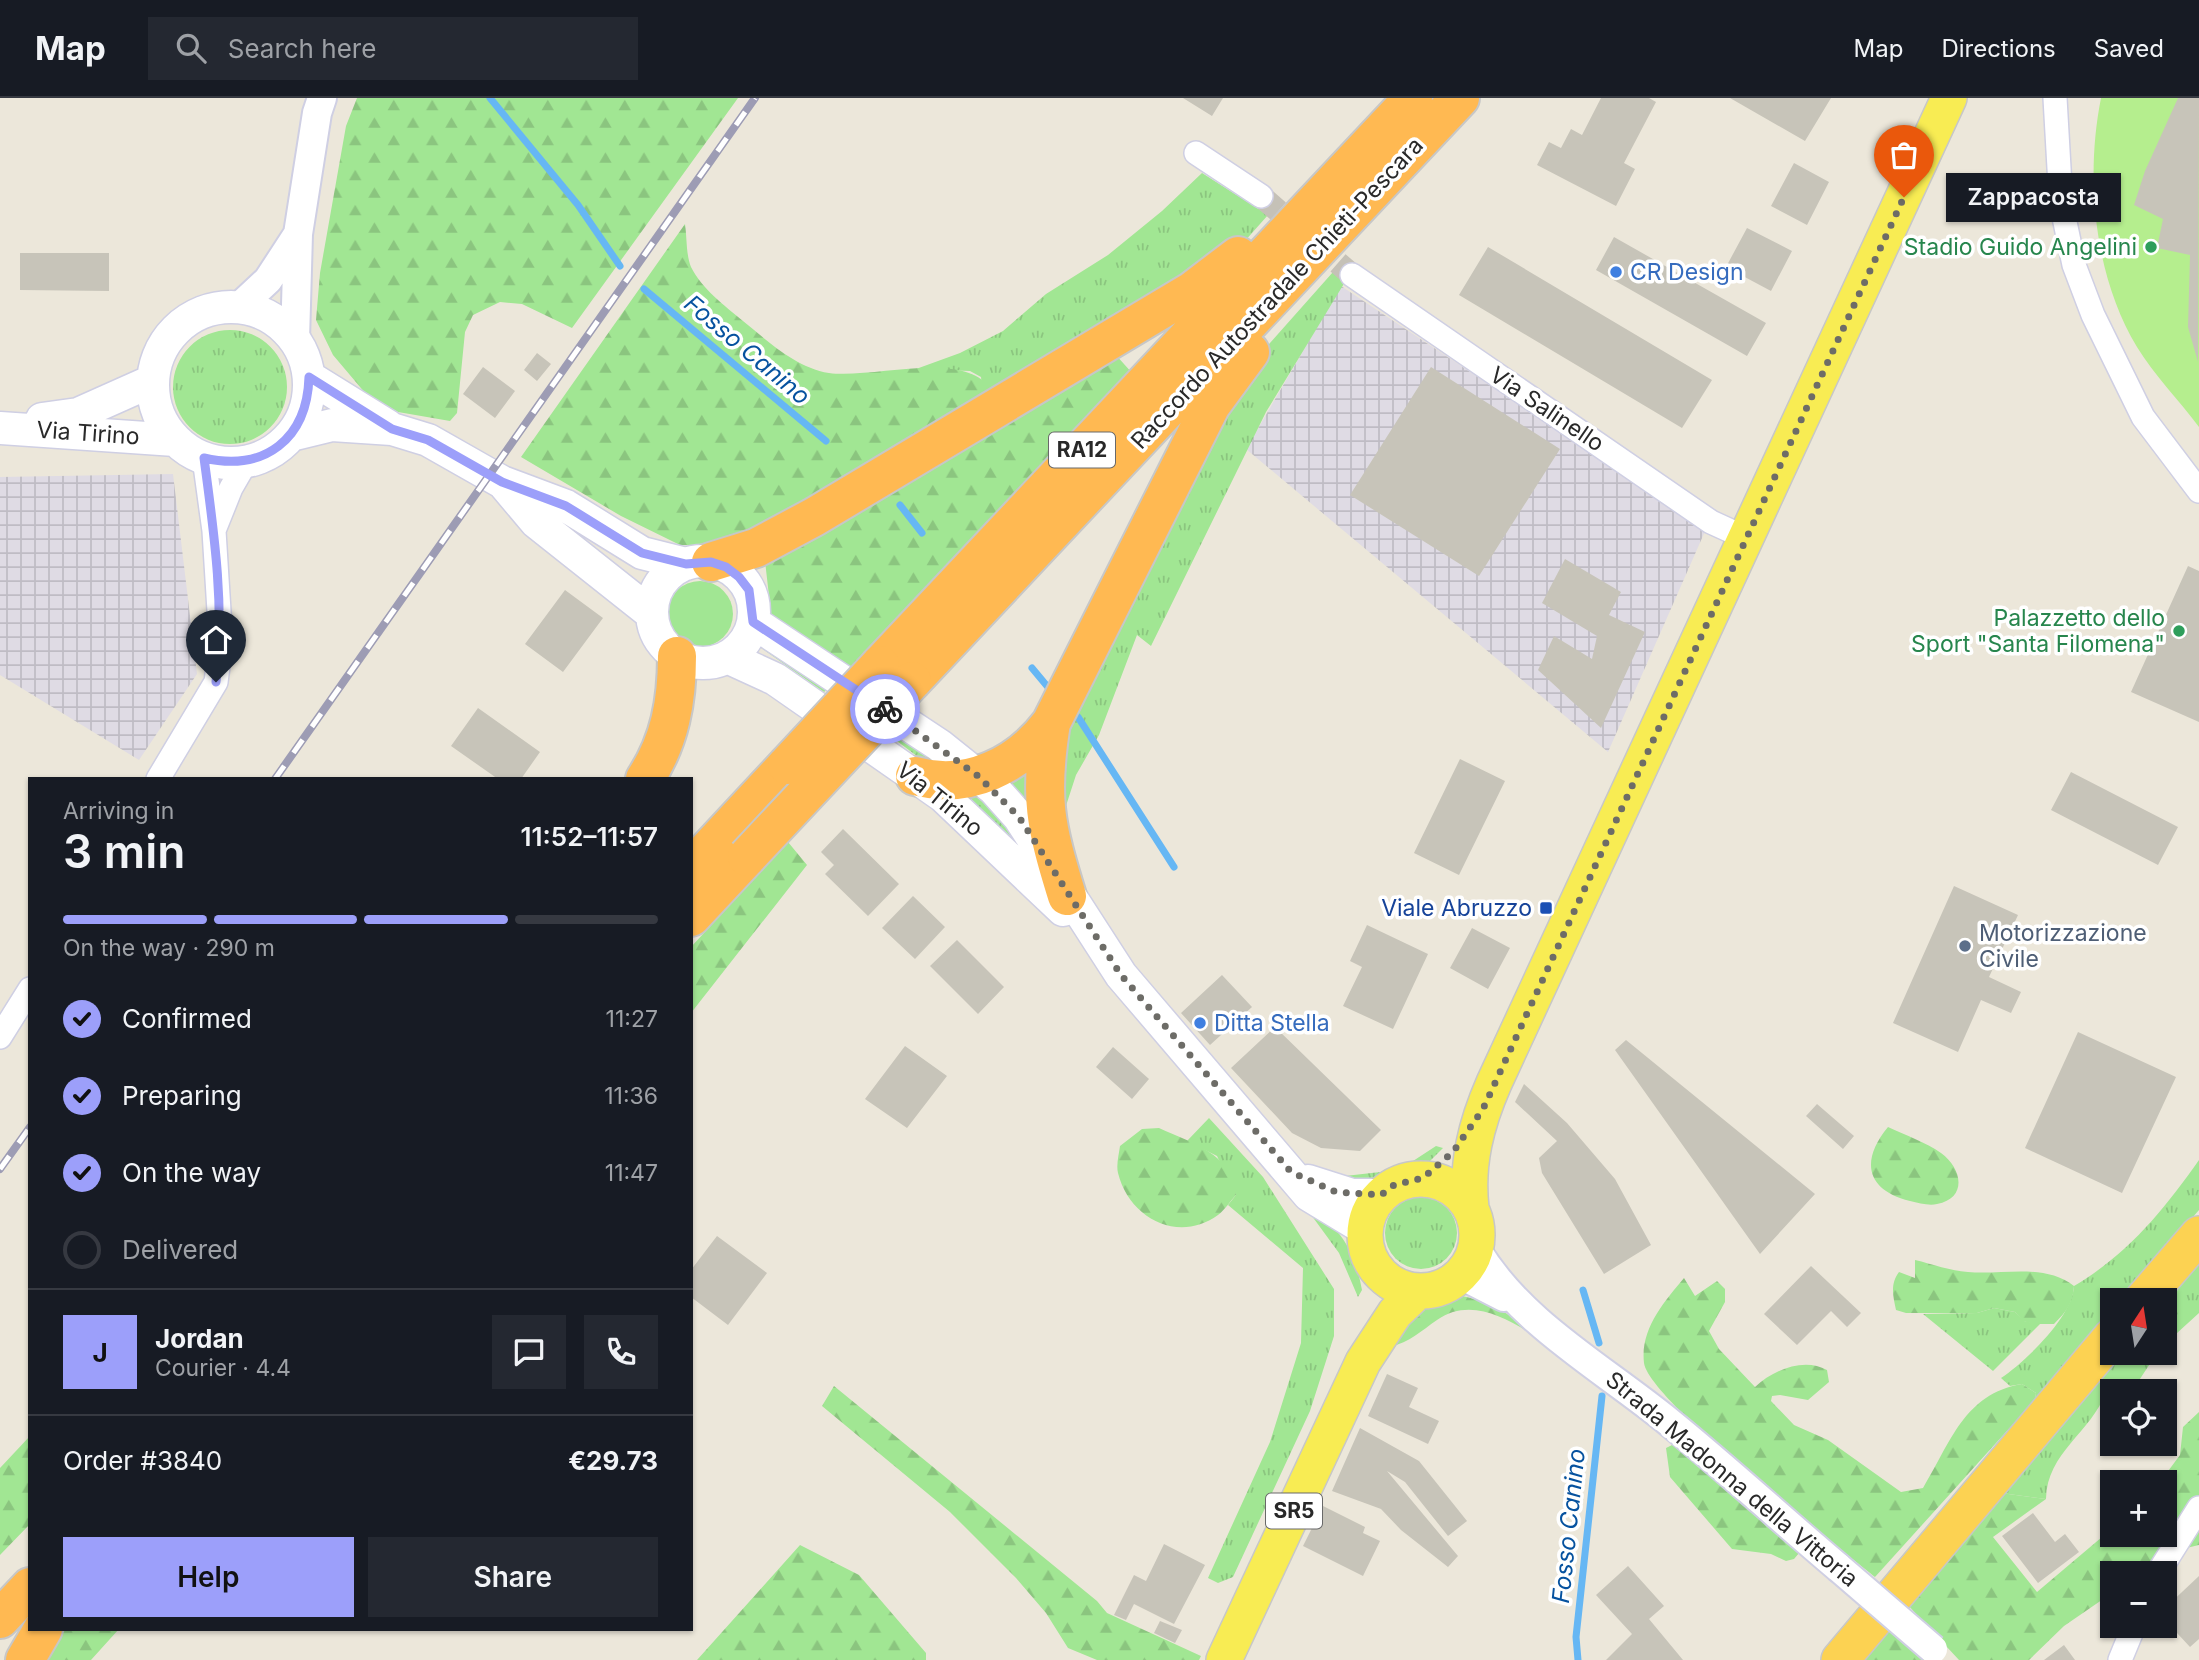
<!DOCTYPE html>
<html lang="en">
<head>
<meta charset="utf-8">
<style>
	:root { --surface:#171b24; --page:#242831; --text:#f1f3f6; --muted:#9ea1a6; --line:#363941; --accent:#9c9ffa }
	body { margin:0; font-family:Inter,sans-serif; background:var(--page); color:var(--text); height:100vh; display:flex; flex-direction:column; font-size:26px; white-space:nowrap }
	* { box-sizing:border-box; margin:0 }
	p { font-size:23px; color:var(--muted) }
	.icon { flex:none; width:38px; height:38px; fill:none; stroke:currentColor; stroke-width:2; stroke-linecap:round; stroke-linejoin:round }
	.map { position:relative; flex:1; overflow:hidden }
	.side { position:absolute; left:28px; top:679px; width:665px; height:854px; display:flex; flex-direction:column; background:var(--surface); border-radius:0px; box-shadow:0 2px 5px #0004 }
	.side>* { flex:none }
	.needle { width:46px; rotate:12deg }
	.fabs { position:absolute; left:2100px; top:1190px; display:grid; gap:14px }
	.fabs a { display:grid; place-items:center; width:77px; height:77px; border-radius:0px; background:var(--surface); box-shadow:0 2px 5px #0004; font-size:35px }
	.pin { position:absolute; display:grid; place-items:center; width:60px; height:60px; color:#fff; margin:-72px -30px; border-radius:50% 50% 50% 0; rotate:-45deg; box-shadow:0 0 7px #0007 }
	.pin .icon { rotate:45deg }
	.courier { position:absolute; display:grid; place-items:center; width:70px; height:70px; margin:-35px; border:5px solid #9c9ffa; border-radius:50%; background:#fff; color:#222; box-shadow:0 2px 9px #0007 }
	.bubble { position:absolute; height:49px; border-radius:0px; background:var(--surface); box-shadow:0 2px 5px #0004; font-size:23px; font-weight:600; line-height:49px; text-align:center }
	.summary em { font-style:normal; font-weight:600 }
	.summary div { display:flex; flex-direction:column-reverse }
	.summary { display:flex; align-items:center; justify-content:space-between; height:119px; padding:0 35px }
	h1 { font-size:46px; font-weight:600; line-height:52px }
	.bar { display:grid; grid-template-columns:repeat(4,1fr); gap:10px 7px; align-content:center; height:84px; padding:0 35px }
	.bar i { height:9px; border-radius:5px; background:var(--line) }
	.bar .selected { background:var(--accent) }
	.bar p { grid-column:span 4 }
	.line { display:flex; align-items:center; gap:18px; padding:0 35px; border-top:2px solid var(--line) }
	.line div { flex:1 }
	.round { display:grid; place-items:center; flex:none; width:74px; height:74px; border-radius:0px; background:var(--page) }
	ol { padding:0 35px; list-style:none }
	li { display:flex; align-items:center; gap:21px; height:77px }
	li p { margin-inline-start:auto }
	li .icon { padding:7px; border-radius:50%; background:var(--accent); color:#111; stroke-width:4 }
	li:last-child { color:var(--muted) }
	li i { width:38px; height:38px; border:4px solid var(--line); border-radius:50% }
	.primary-button { display:flex; gap:14px; margin-top:auto; padding:14px 35px }
	.primary-button a { flex:1; height:80px; border-radius:0px; background:var(--accent); color:#111; font-size:28px; font-weight:600; line-height:80px; text-align:center }
	.primary-button a+a { background:var(--page); color:var(--text) }
	header { display:flex; align-items:center; gap:42px; box-sizing:border-box; height:98px; padding:0 35px; background:var(--surface); border-bottom:2px solid var(--line) }
	header strong { font-size:33px }
	nav { display:flex; gap:38px; margin-inline-start:auto; font-size:24px }
	.search { width:490px; height:63px; background:var(--page); display:flex; align-items:center; gap:18px; box-sizing:border-box; padding:0 24px; border-radius:0px; color:var(--muted); font-size:26px }
	.map>svg:first-child { display:block }
	.industrial { fill:url(#industrial-grid) }
	.grass { fill:url(#grass-tufts) }
	.forest { fill:url(#forest-firs) }
	.garden { fill:#a1e693 }
	.pitch { fill:#b5ee8e }
	.lines { fill:none; stroke-linecap:round; stroke-linejoin:round }
	.stream { stroke:#66b7f4; stroke-width:7 }
	.building { fill:#c7c4b9 }
	.minor-tunnel { stroke:#c5c1b7; stroke-width:23; stroke-dasharray:23 11; stroke-linecap:butt }
	.minor-casing { stroke:#cfcfe3; stroke-width:26 }
	.tertiary-casing { stroke:#cfcfe3; stroke-width:32 }
	.secondary-casing { stroke:#cfcfe3; stroke-width:35 }
	.primary-casing { stroke:#c7c7c7; stroke-width:38 }
	.trunk-casing { stroke:#c7c7c7; stroke-width:40 }
	.motorway-casing { stroke:#c7c7c7; stroke-width:42 }
	.minor { stroke:#fff; stroke-width:23 }
	.tertiary { stroke:#fff; stroke-width:28 }
	.secondary { stroke:#fff; stroke-width:32 }
	.primary { stroke:#f8ec53; stroke-width:35 }
	.trunk { stroke:#fcd252; stroke-width:37 }
	.motorway { stroke:#ffb952; stroke-width:38 }
	.rail-casing { stroke:#9d9cb4; stroke-width:8 }
	.rail { stroke:#fff; stroke-width:5; stroke-dasharray:16; stroke-linecap:butt }
	.tertiary-bridge-casing { stroke:#cfcfe3; stroke-width:32; stroke-linecap:butt }
	.motorway-bridge-casing { stroke:#c7c7c7; stroke-width:42; stroke-linecap:butt }
	.tertiary-bridge { stroke:#fff; stroke-width:28 }
	.motorway-bridge { stroke:#ffb952; stroke-width:38 }
	.done { stroke:#6d6c67; stroke-width:7; stroke-dasharray:0 12.6 }
	.route { stroke:#9c9ffa; stroke-width:9 }
	.leisure-dot { fill:#2e9e5b; stroke:#fff; stroke-width:2.5 }
	.shop-dot { fill:#3f7fe0; stroke:#fff; stroke-width:2.5 }
	.transit-dot { fill:#1a4fb4; stroke:#fff; stroke-width:2.5 }
	.service-dot { fill:#5c6f8a; stroke:#fff; stroke-width:2.5 }
	.labels { text-anchor:middle; stroke-width:7; stroke-linejoin:round; paint-order:stroke }
	.shield { fill:#fff; stroke:#696969; stroke-width:2 }
	.shield-label { font-size:21px; font-weight:bold; fill:#292929 }
	.leisure-label { font-size:23px; fill:#27864d; stroke:#fff; text-anchor:end }
	.shop-label { font-size:23px; fill:#366cbe; stroke:#fff; text-anchor:start }
	.street-label { font-size:23px; fill:#292929; stroke:#fff }
	.transit-label { font-size:23px; fill:#164399; stroke:#fff; text-anchor:end }
	.service-label { font-size:23px; fill:#4e5e75; stroke:#fff; text-anchor:start }
	.water-label { font-size:24px; font-style:italic; fill:#06529f; stroke:#fff }
</style>
</head>
<body>
<header>
<strong>Map</strong>
<div class="search"><svg class="icon" aria-label="search" viewBox="0 0 24 24"><circle cx="10" cy="10" r="6"/><path d="M15 15l6 6"/></svg>Search here</div>
<nav><a>Map</a><a>Directions</a><a>Saved</a></nav>
</header>
<div class="map">
<svg width="2199" height="1562" viewBox="0 0 2199 1562">
	<defs>
		<pattern id="industrial-grid" width="8" height="8" patternUnits="userSpaceOnUse" patternTransform="scale(1.75)"><rect width="8" height="8" fill="#dfdbe4"/><path d="M0 4h8M4 0v8" fill="none" stroke="#bfbcc4"/></pattern>
		<pattern id="grass-tufts" width="24" height="20" patternUnits="userSpaceOnUse" patternTransform="scale(1.75)"><rect width="24" height="20" fill="#a1e693"/><path d="M3 7l-1-3M5 7V3M7 7l1-3M15 17l-1-3M17 17v-4M19 17l1-3" fill="none" stroke="#8bc57f"/></pattern>
		<pattern id="forest-firs" width="22" height="20" patternUnits="userSpaceOnUse" patternTransform="scale(1.75)"><rect width="22" height="20" fill="#a1e693"/><path d="M5 1l3.5 6h-7zM16 11l3.5 6h-7z" fill="#8bc57f"/></pattern>
	</defs>
	<rect width="100%" height="100%" fill="#ece7da"/>
	<path class="industrial" d="M1341,188L1706,431L1608,654L1246,351Z
		M173,376L197,576L139,662L0,577V379Z"/>
	<path class="grass" d="M1202,75L1268,117L1244,144L984,307L981,279L970,273L916,271L960,255L1003,233L1046,196L1108,157L1162,113Z
		M1333,174L1345,184L1266,314L1151,548L1137,537L1099,637L1076,677L1063,717L1059,657L1068,625L1253,264Z
		M173 289a57 57 0 1 1 114 0a57 57 0 1 1-114 0Z
		M765,539L834,585L824,594L757,547Z
		M903,631L955,670L922,662L893,640Z
		M1026,667L1037,724L998,682Z
		M978,688L1053,781L949,694Z
		M1209,1020L1263,1079L1334,1191V1238L1310,1313L1233,1479L1218,1485L1208,1480L1270,1344L1301,1245L1303,1170L1228,1107L1236,1097L1217,1058L1187,1043Z
		M1436,1048L1443,1050L1426,1067L1397,1073L1373,1089L1345,1078L1389,1073L1413,1063Z
		M2199,1062V1112L2121,1202H2112V1213L2035,1302L2036,1295L2022,1286L2010,1288L2001,1280C2025,1264 2073,1218 2074,1188C2128,1156 2163,1113 2199,1062Z
		M1385 1135a36 36 0 1 1 72 0a36 36 0 1 1-72 0Z
		M1309,1114C1342,1126 1356,1159 1362,1192L1358,1199L1339,1155Z
		M2199,1159V1215L2165,1246V1202Z
		M1994,1210L2015,1214L2024,1223L2040,1226L1993,1273L1923,1216L1977,1215Z
		M2118,1255H2157L2134,1290L2106,1294C2091,1335 2047,1354 2046,1401L2001,1395Z"/>
	<path class="forest" d="M357,0H738L572,230L522,206L500,204L473,217L465,234L457,315L450,323L398,314L366,296L333,257L316,222L320,175L346,28Z
		M685,126C687,139 686,157 691,169C702,191 724,207 743,223C769,244 795,269 829,275C872,281 961,252 989,289L987,299L741,439L710,447H680L621,418L521,359Z
		M1115,256L1133,276L853,579L772,524L765,463Z
		M788,744L807,767L691,915V849Z
		M1888,1029C1905,1037 1927,1045 1941,1055C1962,1070 1968,1100 1937,1106C1929,1108 1919,1105 1910,1103C1866,1092 1860,1063 1888,1029Z
		M1159,1030C1194,1046 1230,1054 1236,1097C1230,1103 1225,1112 1218,1117C1178,1146 1129,1120 1118,1075C1116,1067 1119,1056 1120,1048L1142,1031Z
		M1915,1162C1932,1166 1951,1173 1968,1174C2004,1177 2044,1165 2074,1188C2073,1205 2066,1214 2054,1226H2034L2023,1223L2015,1214L1994,1210L1977,1215H1906L1896,1212C1893,1198 1890,1186 1899,1174L1915,1180Z
		M1684,1180L1695,1198L1717,1183L1725,1191V1204L1709,1233L1719,1251L1755,1289C1773,1272 1804,1259 1827,1272L1829,1284L1808,1302L1780,1297L1772,1298L1771,1303L1794,1327L1828,1342L1901,1394L1923,1390C1951,1344 1964,1296 2022,1286L2036,1295L2035,1302L1875,1479C1838,1449 1649,1302 1644,1265C1640,1231 1664,1204 1684,1180Z
		M1456,1197C1491,1203 1504,1211 1530,1235C1502,1218 1469,1200 1437,1222C1421,1233 1410,1244 1390,1249L1416,1212Z
		M834,1288L1097,1503L1107,1515L1201,1558L1199,1562H1097L1068,1550L1046,1515L1016,1480L950,1414L822,1308Z
		M2199,1314V1447L2161,1456L2138,1475H2112V1495L2064,1528L2029,1562H1959L1907,1506L2001,1395L2046,1401L1993,1439L2037,1494L2102,1439L2165,1437V1384H2160L2180,1357L2183,1329Z
		M30,1338V1426L0,1457V1370Z
		M1678,1344L1803,1450L1794,1461L1786,1463L1771,1456L1732,1451L1670,1379L1666,1350Z
		M800,1447L859,1477L926,1555V1562H697Z
		M1891,1527L1929,1562H1860Z
		M66,1531H119L91,1562H41Z"/>
	<path class="garden" d="M667 516a33 33 0 1 1 66 0a33 33 0 1 1-66 0Z"/>
	<path class="pitch" d="M2101,0H2199V329C2179,302 2154,277 2137,249C2094,178 2085,80 2101,0Z"/>
	<g class="lines">
		<path class="stream" d="M490,0L578,107L620,168
			M644,191L826,343
			M900,407L922,435
			M1032,570L1052,594
			M1078,619L1174,769
			M1583,1192L1599,1245
			M1578,1562L1576,1539L1602,1298"/>
	</g>
	<path class="building" d="M1183,0H1223L1212,18Z
		M1601,0H1649L1656,4L1624,65L1635,71L1616,108L1537,67L1549,44L1561,50L1571,31L1582,37Z
		M1730,0H1831L1805,43Z
		M2178,0H2199L2198,264L2188,229L2190,157L2157,150L2163,121L2134,107L2145,73Z
		M1794,65L1829,84L1807,127L1771,108Z
		M1747,130L1792,153L1771,193L1726,169Z
		M1614,139L1766,225L1747,258L1596,172Z
		M1488,149L1712,282L1682,330L1459,197Z
		M20,155H109V193L20,192Z
		M537,255L551,266L537,283L524,272Z
		M483,269L515,293L495,320L463,296Z
		M1431,269L1560,351L1479,478L1350,397Z
		M1565,461L1621,494L1609,517L1645,534L1601,630L1538,572L1554,538L1592,561L1597,538L1542,505Z
		M2188,468L2199,473V624L2131,594Z
		M565,492L603,520L563,574L525,546Z
		M478,610L540,654L521,681H498L451,648Z
		M1460,661L1505,683L1459,777L1414,755Z
		M2071,674L2178,729L2158,767L2051,712Z
		M843,731L899,786L868,818L825,776L834,767L821,754Z
		M1954,788L2018,817L1989,879L2021,894L2011,915L1981,902L1958,954L1893,925Z
		M913,798L945,829L915,861L882,830Z
		M1367,827L1428,856L1393,931L1343,908L1362,869L1350,863Z
		M1472,830L1510,850L1488,891L1450,870Z
		M957,842L1004,889L978,916L930,868Z
		M1222,877L1252,909L1210,947L1181,915Z
		M1275,929L1381,1032L1360,1053L1321,1050L1292,1035L1231,970Z
		M2078,934L2176,979L2122,1095L2025,1050Z
		M1626,942L1815,1096L1760,1156L1615,952Z
		M905,948L947,978L907,1030L865,1001Z
		M1113,949L1149,981L1132,1001L1096,969Z
		M1524,986L1567,1025L1615,1081L1651,1147L1604,1176L1542,1075L1539,1060L1557,1043L1515,1004Z
		M1817,1006L1854,1038L1843,1051L1806,1018Z
		M717,1138L767,1175L728,1227L691,1199V1172Z
		M1811,1168L1861,1215L1847,1229L1831,1213L1797,1247L1764,1216Z
		M1387,1276L1418,1290L1409,1309L1439,1323L1428,1346L1368,1318Z
		M1360,1330L1419,1363L1467,1423L1448,1438L1405,1384L1387,1373L1458,1458L1448,1469L1401,1432L1381,1411L1332,1393Z
		M1323,1408L1365,1429L1363,1435L1380,1443L1363,1478L1303,1448Z
		M2033,1415L2055,1444L2065,1436L2079,1454L2038,1485L2002,1438Z
		M1164,1446L1205,1467L1174,1526L1134,1506L1126,1522L1114,1517L1134,1477L1146,1483Z
		M1628,1468L1664,1508L1649,1521L1683,1562H1606L1632,1536L1596,1497Z
		M2199,1478V1541L2190,1549L2165,1522V1510Z
		M1160,1523L1182,1532L1175,1545L1154,1535Z
		M2064,1547L2075,1562H2044Z"/>
	<g class="lines">
		<path class="minor-tunnel" d="M1261,98L1352,177"/>
		<g class="minor-casing">
			<path id="minor" d="M2055,0L2061,105L2074,167L2093,217L2143,319L2199,393
				M1196,55L1261,98
				M1352,177L1711,424L1746,440
				M215,430L231,390L246,364
				M158,681L216,584L221,545L214,433L204,360
				M0,939L30,891
				M2158,1475L2199,1410
				M2120,1562L2134,1528"/>
		</g>
		<g class="tertiary-casing">
			<path id="tertiary" d="M239,209L268,182L298,136
				M295,242L298,136L317,15L322,0
				M1476,1151C1520,1225 1603,1270 1669,1324C1727,1371 1782,1422 1839,1470
				M1461,1177L1504,1199"/>
		</g>
		<g class="secondary-casing">
			<path id="secondary" d="M153 287a78 78 0 1 1 156 0a78 78 0 1 1-156 0Z
				M309,279L388,328
				M42,321L78,316L152,283
				M0,330L175,342
				M291,337L332,327L392,331L428,342L502,384L566,408L642,455L686,466
				M504,386L536,424L652,516
				M652 514a51 51 0 1 1 102 0a51 51 0 1 1-102 0Z
				M753,524L939,647L994,691L1019,719L1121,877L1309,1097L1365,1131
				M727,559L775,581L943,698L1063,812
				M1308,1083L1352,1097H1381"/>
		</g>
		<g class="primary-casing">
			<path id="primary" d="M1365 1137a56 56 0 1 1 112 0a56 56 0 1 1-112 0Z
				M1471,1110C1466,1066 1476,1026 1494,985L1949,0
				M1224,1562L1363,1264L1395,1215L1418,1193"/>
		</g>
		<g class="trunk-casing">
			<path id="trunk" d="M2143,1202L2199,1137
				M1840,1562L2112,1239"/>
		</g>
		<g class="motorway-casing">
			<path id="motorway" d="M711,464L756,450L814,419L1192,193L1238,158
				M880,567L1413,0
				M912,583L1460,0
				M1051,625C1039,699 1045,727 1067,798
				M915,678C968,693 1019,667 1051,625L1211,307L1250,254
				M645,681C670,643 677,603 677,558
				M691,770L787,667
				M691,819L747,759
				M0,1521L30,1489
				M25,1562L43,1531"/>
		</g>
		<use href="#minor" class="minor"/>
		<use href="#tertiary" class="tertiary"/>
		<use href="#secondary" class="secondary"/>
		<use href="#primary" class="primary"/>
		<use href="#trunk" class="trunk"/>
		<use href="#motorway" class="motorway"/>
		<g class="rail-casing">
			<path id="rail" d="M275,681L755,0
				M0,1071L30,1029"/>
		</g>
		<use href="#rail" class="rail"/>
		<g class="tertiary-bridge-casing">
			<path id="tertiary-bridge" d="M1839,1470L1933,1551"/>
		</g>
		<g class="motorway-bridge-casing">
			<path id="motorway-bridge" d="M787,667L880,567
				M747,759L912,583"/>
		</g>
		<use href="#tertiary-bridge" class="tertiary-bridge"/>
		<use href="#motorway-bridge" class="motorway-bridge"/>
	</g>
	<g class="lines">
		<path class="done" d="M885,611L978,678L1019,719L1121,877L1291,1074L1336,1094L1381,1097L1394,1087L1423,1080L1453,1054L1483,1011L1904,99"/>
		<path class="route" d="M216,584C225,511 214,434 204,360C265,374 307,341 309,279L392,331L428,342L502,384L566,408L642,455L686,466L711,464L726,469L739,479L749,492L753,524L885,611"/>
	</g>
	<g class="leisure-dot">
		<circle cx="2151" cy="149" r="7"/>
		<circle cx="2179" cy="533" r="7"/>
	</g>
	<g class="shop-dot">
		<circle cx="1616" cy="174" r="7"/>
		<circle cx="1200" cy="925" r="7"/>
	</g>
	<rect class="transit-dot" x="1539" y="803" width="14" height="14" rx="3.5"/>
	<circle class="service-dot" cx="1965" cy="848" r="7"/>
	<g class="labels">
		<g class="shield">
			<rect x="1049" y="334.5" width="66" height="35" rx="5"/>
			<rect x="1266" y="1395.5" width="56" height="35" rx="5"/>
		</g>
		<g class="shield-label">
			<text x="1082" y="359">RA12</text>
			<text x="1294" y="1420">SR5</text>
		</g>
		<g class="leisure-label">
			<text x="2137" y="157">Stadio Guido Angelini</text>
			<text x="2165" y="528">Palazzetto dello<tspan x="2165" dy="26">Sport "Santa Filomena"</tspan></text>
		</g>
		<g class="shop-label">
			<text x="1630" y="182">CR Design</text>
			<text x="1214" y="933">Ditta Stella</text>
		</g>
		<g class="street-label">
			<text transform="translate(1277 195) rotate(-47)" y="8">Raccordo Autostradale Chieti-Pescara</text>
			<text transform="translate(1547 311) rotate(34)" y="8">Via Salinello</text>
			<text transform="translate(88 335) rotate(4)" y="8">Via Tirino</text>
			<text transform="translate(940 701) rotate(39)" y="8">Via Tirino</text>
			<text transform="translate(1732 1381) rotate(40)" y="8">Strada Madonna della Vittoria</text>
		</g>
		<g class="transit-label">
			<text x="1532" y="818">Viale Abruzzo</text>
		</g>
		<g class="service-label">
			<text x="1979" y="843">Motorizzazione<tspan x="1979" dy="26">Civile</tspan></text>
		</g>
		<g class="water-label">
			<text transform="translate(747 252) rotate(40)" y="8">Fosso Canino</text>
			<text transform="translate(1569 1428) rotate(-84)" y="8">Fosso Canino</text>
		</g>
	</g>
</svg>
<div class="fabs">
<a><svg class="needle" viewBox="-14 -14 28 28"><path d="M0-13l5 13h-10z" fill="#e53935"/><path d="M0 13l5-13h-10z" fill="#9ea1a6"/></svg></a>
<a><svg class="icon" aria-label="locate" viewBox="0 0 24 24"><circle cx="12" cy="12" r="6"/><path d="M12 2v4M12 18v4M2 12h4M18 12h4"/></svg></a>
<a>+</a>
<a>−</a>
</div>
<div class="pin" style="left:1904px;top:99px;background:#ea580c"><svg class="icon" aria-label="bag" viewBox="0 0 24 24"><path d="M5 8h14l-1 12H6zM9 8a3 3 0 0 1 6 0"/></svg></div>
<div class="pin" style="left:216px;top:584px;background:#1f2937"><svg class="icon" aria-label="home" viewBox="0 0 24 24"><path d="M3 11l9-7 9 7M6 9v11h12V9"/></svg></div>
<div class="courier" style="left:885px;top:611px"><svg class="icon" aria-label="bike" viewBox="0 0 24 24"><circle cx="6" cy="16" r="4"/><circle cx="18" cy="16" r="4"/><path d="M6 16l4-8h5l3 8M10 8l3 8H6M13 5h3"/></svg></div>
<div class="bubble" style="left:1946px;top:75px;width:175px">Zappacosta</div>
<section class="side">
<div class="summary"><div><h1>3 min</h1><p>Arriving in</p></div><em>11:52–11:57</em></div>
<div class="bar"><i class="selected"></i><i class="selected"></i><i class="selected"></i><i></i><p>On the way · 290 m</p></div>
<ol>
<li><svg class="icon" aria-label="check" viewBox="0 0 24 24"><path d="M5 12l5 5 9-10"/></svg>Confirmed<p>11:27</p></li>
<li><svg class="icon" aria-label="check" viewBox="0 0 24 24"><path d="M5 12l5 5 9-10"/></svg>Preparing<p>11:36</p></li>
<li><svg class="icon" aria-label="check" viewBox="0 0 24 24"><path d="M5 12l5 5 9-10"/></svg>On the way<p>11:47</p></li>
<li><i></i>Delivered</li>
</ol>
<div class="line" style="height:126px"><b class="round" style="background:var(--accent);color:#111">J</b><div><b>Jordan</b><p>Courier · 4.4</p></div><a class="round"><svg class="icon" aria-label="chat" viewBox="0 0 24 24"><path d="M4 5h16v11H9l-5 4z"/></svg></a><a class="round"><svg class="icon" aria-label="phone" viewBox="0 0 24 24"><path d="M5 4h4l2 5-3 2q2 4 5 5l2-3 5 2v4C11 20 4 13 5 4z"/></svg></a></div>
<div class="line" style="height:91px"><div>Order #3840</div><b>€29.73</b></div>
<div class="primary-button"><a>Help</a><a>Share</a></div>
</section>
</div>
</body>
</html>
